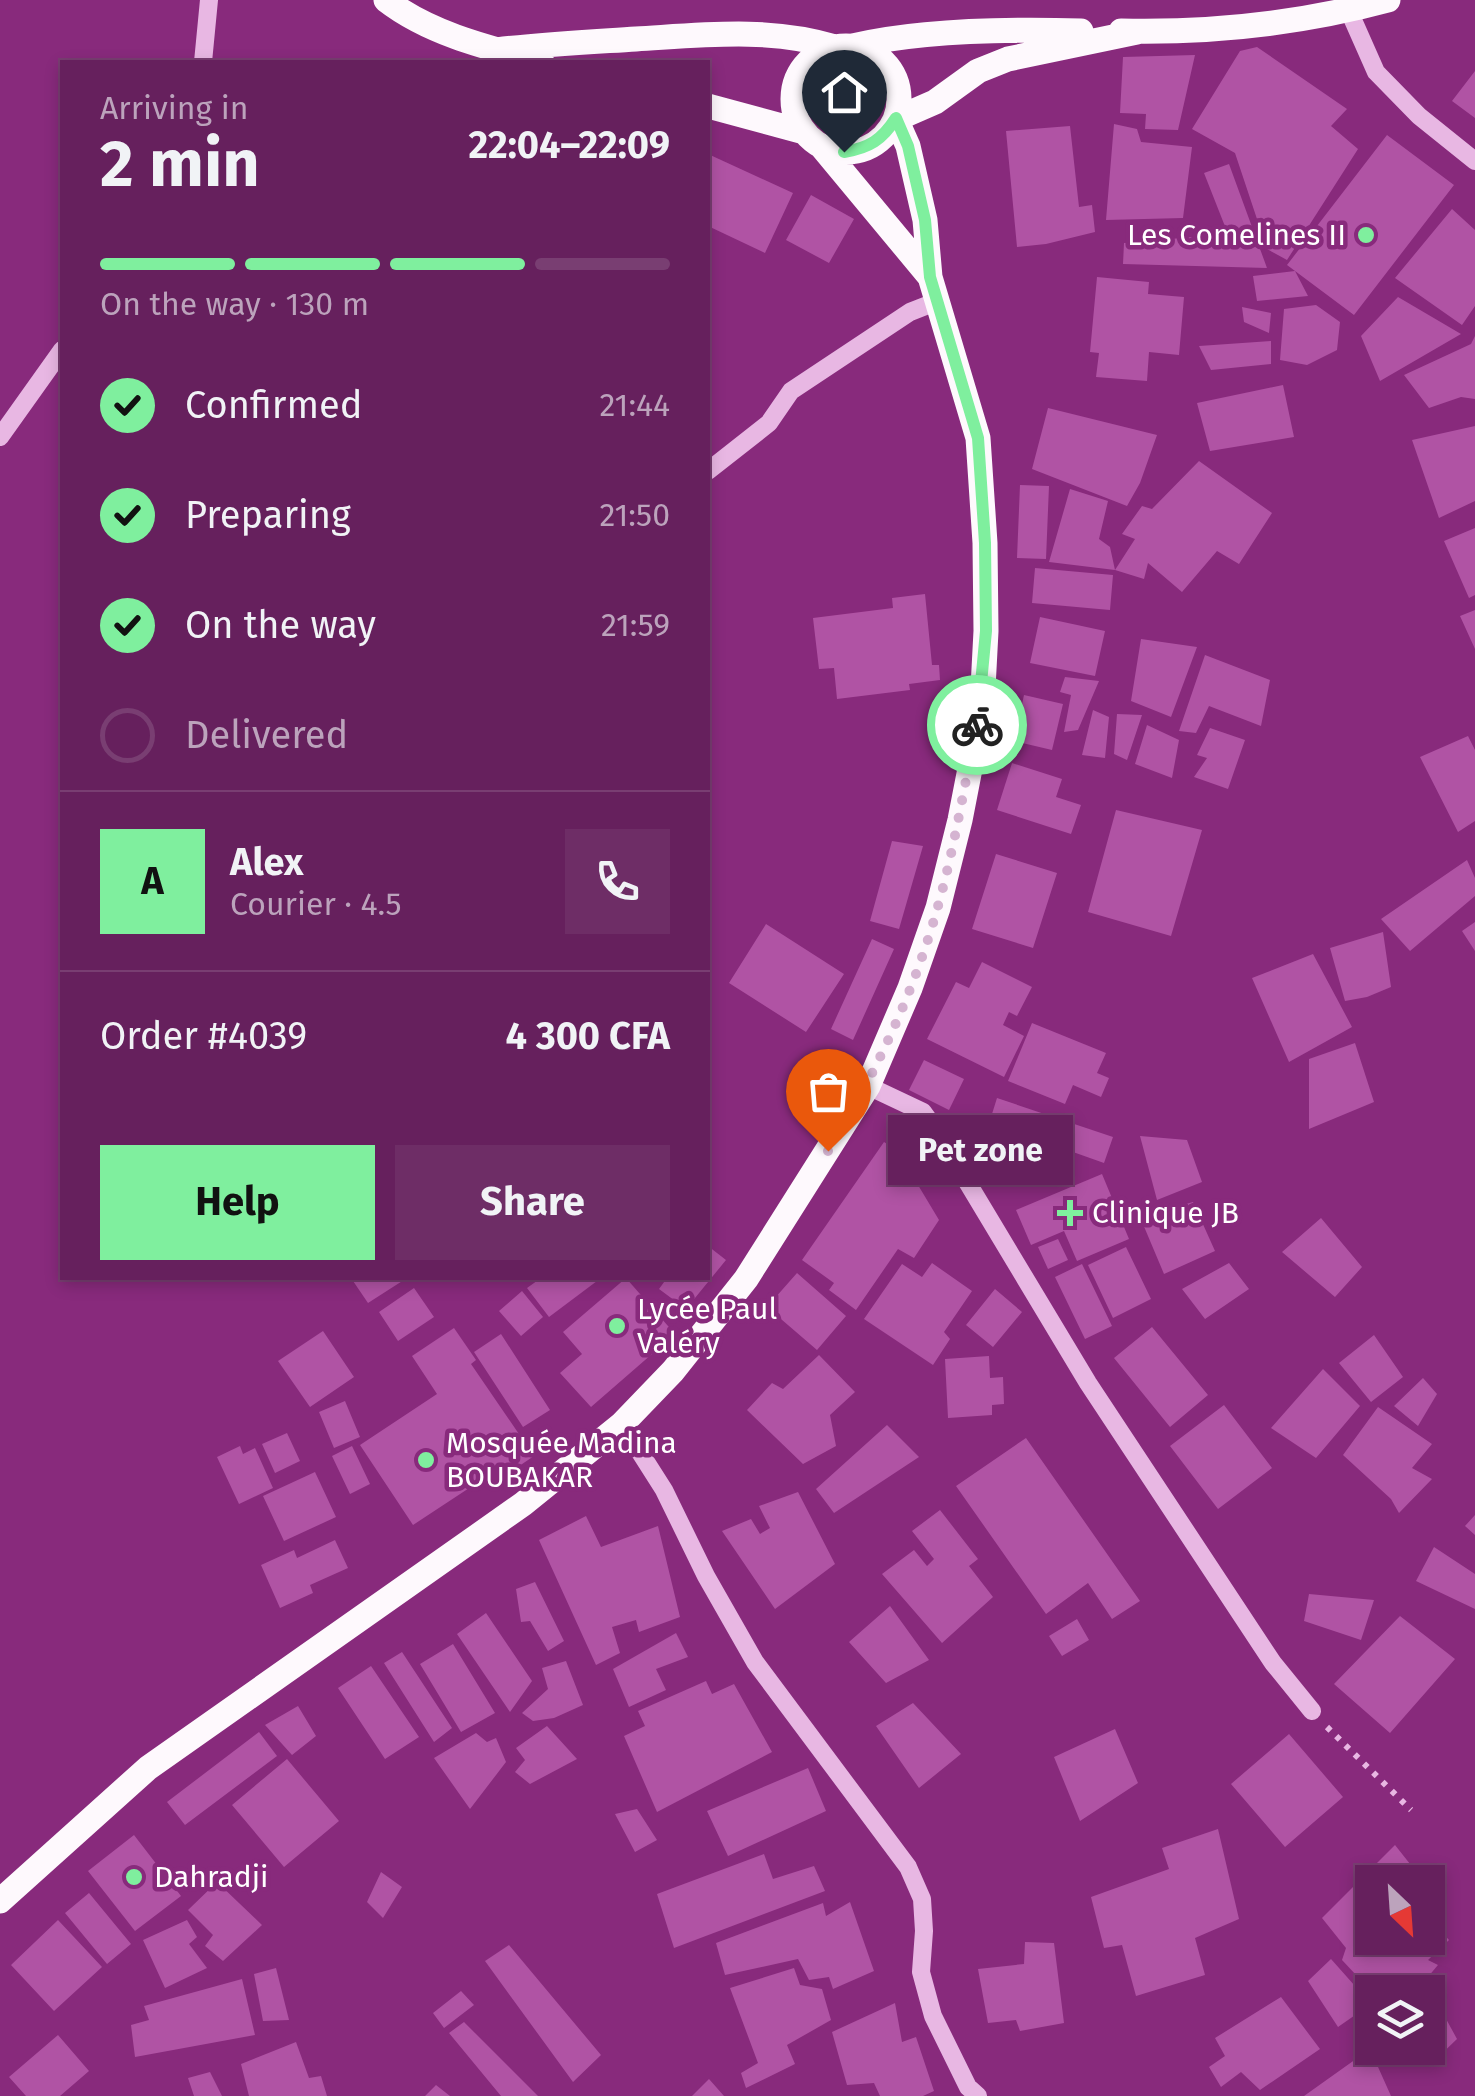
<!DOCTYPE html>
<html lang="en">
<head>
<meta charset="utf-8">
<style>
	:root { --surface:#66205d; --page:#6e2d66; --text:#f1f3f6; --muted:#bca3bc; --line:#793e72; --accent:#7fef9e }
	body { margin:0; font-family:"Fira Sans",sans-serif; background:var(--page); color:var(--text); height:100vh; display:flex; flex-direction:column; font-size:38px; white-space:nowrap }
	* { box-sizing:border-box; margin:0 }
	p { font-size:32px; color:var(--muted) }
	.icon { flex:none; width:55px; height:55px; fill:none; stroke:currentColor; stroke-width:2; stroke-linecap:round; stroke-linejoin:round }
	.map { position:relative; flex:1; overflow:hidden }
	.sheet { position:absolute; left:60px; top:60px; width:650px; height:1220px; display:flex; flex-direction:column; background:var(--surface); border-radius:0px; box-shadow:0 5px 15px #0003,0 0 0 2px var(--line) }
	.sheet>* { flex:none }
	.needle { width:65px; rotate:155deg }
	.buttons { position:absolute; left:1355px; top:1865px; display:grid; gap:20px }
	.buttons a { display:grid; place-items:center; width:90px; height:90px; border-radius:0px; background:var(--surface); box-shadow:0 5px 15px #0003,0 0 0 2px var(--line); font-size:50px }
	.pin { position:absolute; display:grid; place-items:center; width:85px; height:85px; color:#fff; margin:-102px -42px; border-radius:50% 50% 50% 0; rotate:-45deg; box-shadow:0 0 10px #0007 }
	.pin .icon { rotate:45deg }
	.courier { position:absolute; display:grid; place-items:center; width:100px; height:100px; margin:-50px; border:8px solid #7fef9e; border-radius:50%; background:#fff; color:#222; box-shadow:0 2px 12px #0007 }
	.bubble { position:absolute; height:70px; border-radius:0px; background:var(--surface); box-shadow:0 5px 15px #0003,0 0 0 2px var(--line); font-size:32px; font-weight:700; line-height:70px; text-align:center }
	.headline em { font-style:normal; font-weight:700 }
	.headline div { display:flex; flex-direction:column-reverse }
	.headline { display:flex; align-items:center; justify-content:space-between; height:170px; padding:0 40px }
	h1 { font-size:65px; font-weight:700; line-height:75px }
	.bar { display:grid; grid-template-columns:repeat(4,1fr); gap:15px 10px; align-content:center; height:120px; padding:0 40px }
	.bar i { height:12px; border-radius:8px; background:var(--line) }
	.bar .selected { background:var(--accent) }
	.bar p { grid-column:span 4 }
	.line { display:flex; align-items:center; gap:25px; padding:0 40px; border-top:2px solid var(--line) }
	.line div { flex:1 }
	.round { display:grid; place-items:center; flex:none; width:105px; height:105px; border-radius:0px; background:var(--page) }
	ol { padding:0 40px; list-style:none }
	li { display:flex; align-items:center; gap:30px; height:110px }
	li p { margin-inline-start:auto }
	li .icon { padding:10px; border-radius:50%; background:var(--accent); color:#111; stroke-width:4 }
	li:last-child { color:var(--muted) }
	li i { width:55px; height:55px; border:5px solid var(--line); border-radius:50% }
	.cta { display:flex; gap:20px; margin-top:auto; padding:20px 40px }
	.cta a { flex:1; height:115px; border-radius:0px; background:var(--accent); color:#111; font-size:40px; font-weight:700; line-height:115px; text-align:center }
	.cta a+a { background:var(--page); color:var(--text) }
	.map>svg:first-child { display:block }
	.building { fill:#b053a4 }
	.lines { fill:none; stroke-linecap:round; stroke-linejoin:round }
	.path { stroke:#e8b7e3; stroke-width:6; stroke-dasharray:5 8; stroke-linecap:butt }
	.minor { stroke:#e8b7e3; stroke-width:18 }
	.major { stroke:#fef9fd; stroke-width:25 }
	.done { stroke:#d5b4d1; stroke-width:10; stroke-dasharray:0 18 }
	.route { stroke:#7fef9e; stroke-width:12 }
	.poi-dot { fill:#7fef9e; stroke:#882a7c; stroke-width:4 }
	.labels { text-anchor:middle; stroke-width:9; stroke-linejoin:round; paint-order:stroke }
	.poi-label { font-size:30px; fill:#fff; stroke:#882a7c; text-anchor:start }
</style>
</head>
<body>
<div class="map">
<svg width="1475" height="2096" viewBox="0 0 1475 2096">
	<rect width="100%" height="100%" fill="#882a7c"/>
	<path class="building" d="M1257,47L1347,109L1331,126L1358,149L1287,260L1267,249L1235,153L1192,129L1240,51Z
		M1195,55L1178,130L1145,129L1146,114L1120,113L1123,57Z
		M1475,71V118L1452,101Z
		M1114,124L1137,129L1141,142L1192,147L1183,218L1106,220Z
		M1070,126L1079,207L1092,205L1095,232L1046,244L1017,247L1006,131Z
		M1387,135L1454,185L1354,315L1287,265Z
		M708,154L793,193L765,253L708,226Z
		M1229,164L1267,268L1123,264L1124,243L1228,234L1204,173Z
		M811,195L854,219L829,263L786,240Z
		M1452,209L1475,230V306L1462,325L1395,278Z
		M1295,271L1308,296L1257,301L1253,276Z
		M1097,277L1149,282L1148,294L1184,297L1179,355L1149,352L1147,381L1096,377L1099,353L1090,352Z
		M1398,297L1461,334L1380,381L1361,336Z
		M1316,305L1340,322L1337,350L1307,365L1280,360L1284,309Z
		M1242,307L1271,313L1269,333L1244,322Z
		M1475,336V399L1461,397L1429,408L1404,375L1471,344Z
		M1271,341V364L1211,370L1199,346Z
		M1283,385L1294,437L1210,451L1197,403Z
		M1048,408L1157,435L1140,483L1127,506L1032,469Z
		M1475,426V501L1439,518L1412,440Z
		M1199,461L1272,513L1239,564L1217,551L1182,592L1148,563L1144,579L1115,570L1135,539L1122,534L1142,506L1152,509Z
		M1020,485L1049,486L1046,559L1017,558Z
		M1070,489L1108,501L1099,539L1110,547L1115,570L1049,562Z
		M1475,528V595L1469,598L1444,541Z
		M1035,568L1113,575L1110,610L1032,603Z
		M925,594L932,665H939L940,680L909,684L910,690L837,699L834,668L819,669L813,618L893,608L892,598Z
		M1475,610V649L1460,616Z
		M1040,617L1105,631L1095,676L1030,663Z
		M1141,639L1197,647L1171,717L1131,701Z
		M1205,655L1270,680L1261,726L1209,706L1196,733L1179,731Z
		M1065,677L1099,681L1078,730L1064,732L1071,695L1060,692Z
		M1024,695L1063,704L1052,750L1014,741Z
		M1093,710L1109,717L1105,758L1082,755Z
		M1117,714L1142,715L1127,760L1114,754Z
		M1147,725L1179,740L1172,778L1135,764Z
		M1210,728L1245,740L1228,789L1194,777L1207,758L1197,755Z
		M1468,736L1475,750V821L1458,832L1420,757Z
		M1012,763L1062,779L1056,797L1081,805L1071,834L997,810Z
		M1116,810L1202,830L1171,936L1088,912Z
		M892,841L923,846L899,929L870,921Z
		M996,854L1057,873L1033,948L972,929Z
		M1467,860L1475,878V896L1410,951L1381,919Z
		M1475,922V951L1462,931Z
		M766,924L844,974L806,1032L729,983Z
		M1383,932L1391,987L1367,997L1345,1001L1330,948Z
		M872,939L894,949L853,1040L831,1029Z
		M1313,954L1352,1027L1289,1062L1252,978Z
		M982,962L1032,987L1017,1016L1009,1012L1003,1025L1024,1036L1004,1077L927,1039L956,982L969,988Z
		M1032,1023L1106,1053L1097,1073L1109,1078L1101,1097L1073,1085L1065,1104L1008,1081Z
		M1355,1043L1374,1102L1309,1129V1059Z
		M924,1060L964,1079L949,1110L909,1090Z
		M997,1098L1113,1137L1104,1163L1073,1152L1069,1166L1030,1154L1033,1145L987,1130Z
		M1140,1136L1187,1140L1202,1182L1157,1200Z
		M884,1142L897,1150L939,1220L914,1258L898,1249L856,1310L829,1290L834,1283L802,1260Z
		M1102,1174L1129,1239L1077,1261L1064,1231L1031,1245L1016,1210Z
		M1193,1202L1215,1251L1164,1274L1140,1217Z
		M1321,1218L1362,1267L1335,1297L1282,1252Z
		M1058,1239L1068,1260L1048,1269L1038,1247Z
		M708,1246L726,1260L686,1309L659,1289L667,1278H708Z
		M1126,1247L1151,1299L1113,1318L1088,1265Z
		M932,1263L972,1291L944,1332L950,1339L933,1365L864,1319L902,1264L922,1277Z
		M1229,1263L1249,1289L1205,1319L1182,1289Z
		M1082,1264L1112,1326L1085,1339L1055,1277Z
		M797,1273L846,1316L817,1350L767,1307Z
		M351,1278H407L368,1303Z
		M541,1278H601L549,1317L527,1288Z
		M626,1278L675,1334L591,1407L560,1373L582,1354L563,1332Z
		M414,1288L434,1317L398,1341L379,1312Z
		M995,1289L1022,1312L993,1347L966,1325Z
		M522,1291L543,1317L521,1336L499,1311Z
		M1152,1327L1208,1395L1170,1427L1114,1358Z
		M454,1328L476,1360L471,1364L534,1456L497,1481L492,1473L413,1525L360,1445L437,1394L412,1356Z
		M323,1331L354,1377L310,1407L278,1361Z
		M501,1334L550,1410L523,1427L474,1352Z
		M1374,1335L1403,1377L1371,1402L1339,1363Z
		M819,1355L855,1392L830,1415L836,1446L803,1464L747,1410L772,1383L783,1389Z
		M989,1356L990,1378L1003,1377L1004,1404L992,1405V1415L948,1418L945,1359Z
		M1323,1369L1360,1406L1316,1458L1271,1428Z
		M1423,1378L1437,1394L1418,1426L1394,1406Z
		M345,1401L360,1437L334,1448L319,1412Z
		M1224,1405L1272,1468L1218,1509L1170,1446Z
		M1378,1407L1432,1444L1412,1468L1432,1479L1399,1513L1391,1499L1343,1455Z
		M887,1425L919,1457L834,1513L816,1489Z
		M287,1433L300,1461L275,1473L262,1444Z
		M1026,1438L1140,1601L1112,1619L1088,1583L1046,1614L956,1486Z
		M240,1446L243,1454L255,1448L273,1488L239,1504L217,1457Z
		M352,1446L370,1484L350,1494L332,1456Z
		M315,1472L336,1517L284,1541L263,1496Z
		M798,1492L835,1564L775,1609L722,1531L751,1519L760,1534L770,1528L759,1506Z
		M940,1510L978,1559L969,1566L993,1597L942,1643L882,1574L914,1550L927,1566L934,1559L912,1531Z
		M1475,1515V1535L1465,1526Z
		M586,1516L601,1547L658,1526L680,1617L639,1632L636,1620L612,1627L620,1653L596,1665L539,1540Z
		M335,1540L348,1568L310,1585L313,1593L280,1608L261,1565L294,1550L297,1558Z
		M1434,1547L1475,1574V1609L1416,1581Z
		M535,1582L564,1641L548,1651L530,1621L521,1622L516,1589Z
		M1309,1594L1374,1600L1361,1640L1304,1621Z
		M890,1606L929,1660L886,1683L849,1642Z
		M486,1613L532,1681L510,1712L457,1634Z
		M1400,1616L1455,1659L1390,1733L1334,1684Z
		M1077,1619L1089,1640L1062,1656L1049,1636Z
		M676,1633L688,1657L656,1669L666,1690L629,1707L613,1669Z
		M453,1644L495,1713L461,1732L420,1664Z
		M402,1652L452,1728L434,1742L384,1663Z
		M566,1661L583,1705L554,1718L533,1721L522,1713L548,1689L542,1668Z
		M371,1666L419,1737L385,1759L338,1688Z
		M706,1681L712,1694L734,1684L772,1752L657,1812L624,1736L645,1726L638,1711Z
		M913,1703L961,1754L919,1788L876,1726Z
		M298,1706L316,1736L292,1755L265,1725Z
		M547,1726L577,1759L530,1784L515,1772L525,1760L516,1748Z
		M1115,1729L1138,1783L1080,1821L1054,1757Z
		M259,1732L277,1756L185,1825L167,1802Z
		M476,1733L487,1742L496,1738L506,1762L470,1809L434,1758Z
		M1289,1734L1343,1797L1285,1847L1231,1784Z
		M287,1759L339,1821L284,1867L232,1805Z
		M808,1768L826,1811L728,1856L707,1811Z
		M637,1809L657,1840L635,1852L615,1814Z
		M1218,1829L1239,1919L1195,1938L1205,1975L1136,1996L1122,1945L1104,1948L1091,1897L1169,1869L1162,1848Z
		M134,1835L181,1896L135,1931L88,1871Z
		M1395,1845L1414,1869L1404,1882H1372V1938H1428V1917L1449,1940L1428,1960L1438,1965L1416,1991L1407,1982L1399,1992H1372L1342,1960L1346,1948L1322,1918Z
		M764,1854L773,1879L814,1866L825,1891L674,1948L657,1894Z
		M381,1872L402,1887L383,1918L367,1902Z
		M217,1882L262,1925L223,1961L205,1946L213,1935L188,1910Z
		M89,1893L131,1944L107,1964L65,1913Z
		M850,1902L874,1971L833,1989L829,1977L809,1980L798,1959L725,1975L716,1943L823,1903L826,1916Z
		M58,1920L102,1967L54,2011L11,1965Z
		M187,1920L197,1937L189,1944L207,1968L165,1988L143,1940Z
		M1025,1942L1054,1943L1064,2023L1020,2031L1016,2020L988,2023L978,1969L1024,1964Z
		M509,1945L601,2055L573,2082L485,1961Z
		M1331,1959L1371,2004L1338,2027L1308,1981Z
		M276,1968L289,2020L263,2021L254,1974Z
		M794,1968L800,1985L822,1989L831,2020L787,2045L795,2064L746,2088L741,2073L758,2063L730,1988Z
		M242,1979L255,2035L135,2057L131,2025L149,2020L144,2006Z
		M461,1991L474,2005L444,2028L433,2013Z
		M1281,1997L1320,2049L1260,2090L1241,2072L1221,2087L1209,2067L1225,2056L1215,2038Z
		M895,2003L902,2042L916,2037L934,2091L923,2096H880L874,2083L847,2085L832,2032Z
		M1439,2006L1457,2039L1429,2066L1413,2048H1428V2014Z
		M464,2022L538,2096H501L449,2033Z
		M58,2035L89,2071L60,2096H26L9,2077Z
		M296,2042L309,2078L321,2076L327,2096H249L241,2064Z
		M1370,2049L1391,2096H1304Z
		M210,2072L222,2096H194L188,2078Z
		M709,2079L724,2096H692Z
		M436,2085L450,2096H425Z"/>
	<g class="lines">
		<path class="path" d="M1327,1727L1411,1810"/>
		<path class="minor" d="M1349,11L1376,72L1419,116L1475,161
			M203,62L209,0
			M0,437L62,350
			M708,471L769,423L791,391L910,312L938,301
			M868,1086L923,1112L936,1130L1088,1383L1273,1663L1312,1711
			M622,1424L664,1490L706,1576L755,1662L908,1867L922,1899L924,1931L921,1972L933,2016L968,2087L978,2096"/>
		<path class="major" d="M386,0C430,34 489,48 542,62
			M1121,31C1210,33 1303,23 1388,0
			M853,46C921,30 1011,29 1081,31
			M793 99a53 53 0 1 1 106 0a53 53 0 1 1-106 0Z
			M497,50C543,44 589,42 636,39C703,35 769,27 835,47
			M708,106L804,132
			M822,147L930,277
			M0,1901L148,1768L523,1504L622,1424L673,1371L746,1279L868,1086L910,988L938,908L960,820L982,707L986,631L985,543L978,438L930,277L925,220L908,146L896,119L935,102L978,71L1008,59L1137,32"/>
	</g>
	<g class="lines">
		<path class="done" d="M828,1151C875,1075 914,993 938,906C955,846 964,786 977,725"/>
		<path class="route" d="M844,152C869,148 882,140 896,118L908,146L925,220L930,277L978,438L985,543L986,631L977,725"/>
	</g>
	<g class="poi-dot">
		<circle cx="1366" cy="235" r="10"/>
		<path d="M1065 1198h10v10h10v10h-10v10h-10v-10h-10v-10h10z"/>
		<circle cx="617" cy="1326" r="10"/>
		<circle cx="426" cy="1460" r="10"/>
		<circle cx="134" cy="1877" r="10"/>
	</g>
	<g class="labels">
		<g class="poi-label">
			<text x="1346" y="245" text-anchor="end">Les Comelines II</text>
			<text x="1092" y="1223">Clinique JB</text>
			<text x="637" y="1319">Lycée Paul<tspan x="637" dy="34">Valéry</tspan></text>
			<text x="446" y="1453">Mosquée Madina<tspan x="446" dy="34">BOUBAKAR</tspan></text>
			<text x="154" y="1887">Dahradji</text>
		</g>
	</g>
</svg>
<div class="buttons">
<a><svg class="needle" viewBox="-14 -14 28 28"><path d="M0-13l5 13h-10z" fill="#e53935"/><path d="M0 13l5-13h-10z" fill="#bca3bc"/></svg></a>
<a><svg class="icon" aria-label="layers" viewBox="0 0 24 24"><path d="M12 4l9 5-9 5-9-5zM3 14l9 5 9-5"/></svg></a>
</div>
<div class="pin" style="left:828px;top:1151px;background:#ea580c"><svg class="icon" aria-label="bag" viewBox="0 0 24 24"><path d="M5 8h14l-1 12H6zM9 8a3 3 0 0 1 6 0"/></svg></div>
<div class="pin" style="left:844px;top:152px;background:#1f2937"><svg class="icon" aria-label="home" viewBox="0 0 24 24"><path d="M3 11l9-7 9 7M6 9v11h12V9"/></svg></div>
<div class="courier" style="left:977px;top:725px"><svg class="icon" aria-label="bike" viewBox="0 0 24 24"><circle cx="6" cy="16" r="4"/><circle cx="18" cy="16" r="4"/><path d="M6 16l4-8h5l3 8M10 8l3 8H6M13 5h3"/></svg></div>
<div class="bubble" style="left:888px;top:1115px;width:185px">Pet zone</div>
<section class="sheet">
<div class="headline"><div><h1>2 min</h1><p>Arriving in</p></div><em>22:04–22:09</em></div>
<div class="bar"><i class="selected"></i><i class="selected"></i><i class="selected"></i><i></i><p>On the way · 130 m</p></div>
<ol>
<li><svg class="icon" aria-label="check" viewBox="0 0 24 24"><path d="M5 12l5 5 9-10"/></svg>Confirmed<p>21:44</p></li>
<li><svg class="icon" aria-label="check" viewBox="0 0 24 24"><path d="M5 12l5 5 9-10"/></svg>Preparing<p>21:50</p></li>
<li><svg class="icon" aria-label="check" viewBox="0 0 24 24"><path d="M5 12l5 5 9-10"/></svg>On the way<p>21:59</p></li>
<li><i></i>Delivered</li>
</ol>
<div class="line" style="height:180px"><b class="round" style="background:var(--accent);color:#111">A</b><div><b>Alex</b><p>Courier · 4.5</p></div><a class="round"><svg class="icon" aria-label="phone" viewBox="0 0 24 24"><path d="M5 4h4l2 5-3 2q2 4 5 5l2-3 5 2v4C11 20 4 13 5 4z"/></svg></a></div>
<div class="line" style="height:130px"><div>Order #4039</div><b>4 300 CFA</b></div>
<div class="cta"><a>Help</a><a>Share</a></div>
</section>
</div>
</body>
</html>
